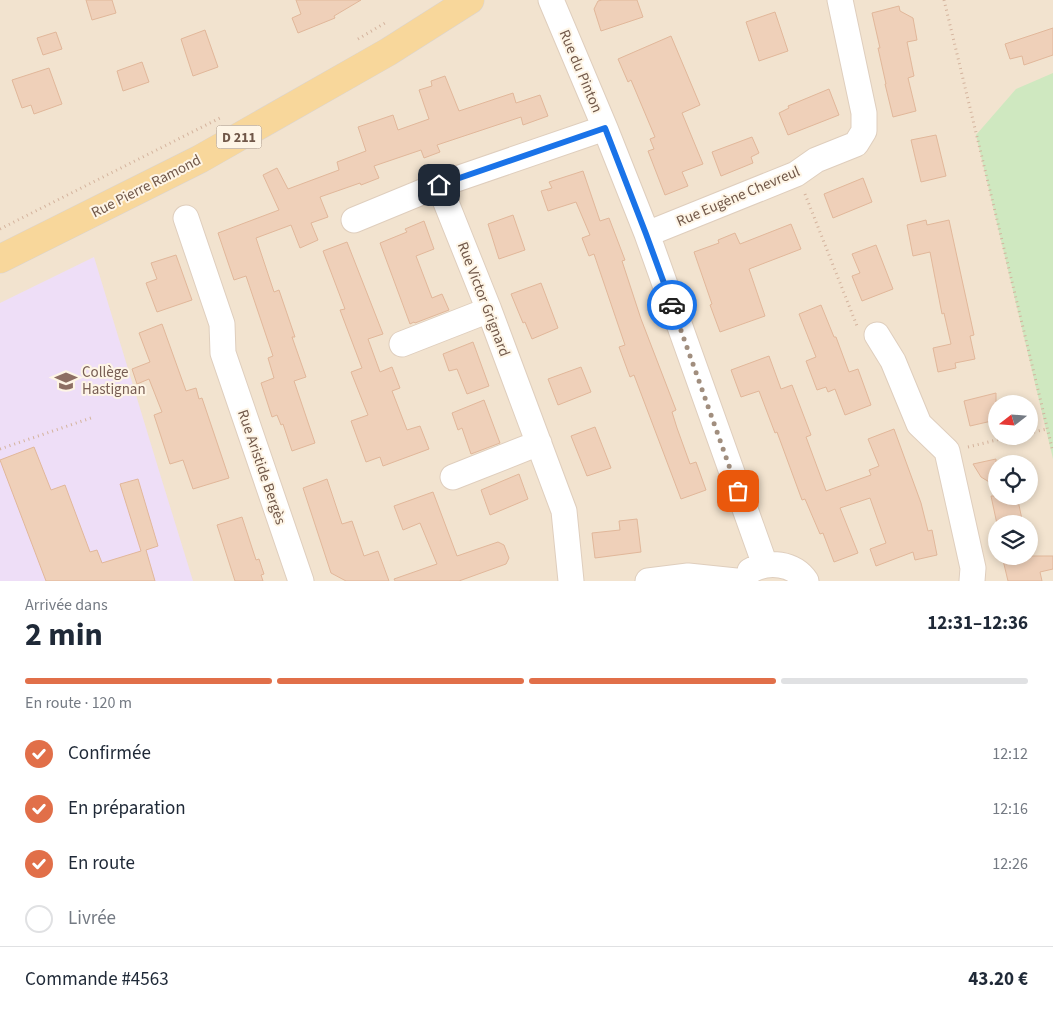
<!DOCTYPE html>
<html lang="fr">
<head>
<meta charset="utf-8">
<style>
	:root { --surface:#fff; --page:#f6f6f7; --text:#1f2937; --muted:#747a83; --line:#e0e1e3; --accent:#e16f49 }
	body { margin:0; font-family:"Source Sans 3",sans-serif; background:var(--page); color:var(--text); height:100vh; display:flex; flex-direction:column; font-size:19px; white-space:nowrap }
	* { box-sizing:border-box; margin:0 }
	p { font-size:16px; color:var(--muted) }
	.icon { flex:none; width:28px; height:28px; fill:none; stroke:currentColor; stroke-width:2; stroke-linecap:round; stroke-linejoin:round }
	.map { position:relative; height:581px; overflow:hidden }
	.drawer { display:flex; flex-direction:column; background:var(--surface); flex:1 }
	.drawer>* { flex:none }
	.needle { width:32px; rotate:253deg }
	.buttons { position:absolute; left:988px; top:395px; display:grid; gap:10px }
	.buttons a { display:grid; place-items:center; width:50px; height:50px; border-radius:50%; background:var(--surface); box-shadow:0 2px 8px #0003; font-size:25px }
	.pin { position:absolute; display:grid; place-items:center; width:42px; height:42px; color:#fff; margin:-21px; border-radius:10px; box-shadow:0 2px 8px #0006 }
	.courier { position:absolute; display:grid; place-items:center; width:50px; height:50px; margin:-25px; border:4px solid #1a73e8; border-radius:50%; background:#fff; color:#222; box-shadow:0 1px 6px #0007 }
	.summary em { font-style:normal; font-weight:700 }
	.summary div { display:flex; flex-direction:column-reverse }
	.summary { display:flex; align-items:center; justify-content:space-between; height:85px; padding:0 25px }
	h1 { font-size:32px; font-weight:700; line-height:38px }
	.bar { display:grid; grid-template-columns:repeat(4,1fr); gap:8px 5px; align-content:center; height:60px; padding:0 25px }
	.bar i { height:6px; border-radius:4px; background:var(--line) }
	.bar .on { background:var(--accent) }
	.bar p { grid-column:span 4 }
	.line { display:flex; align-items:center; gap:12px; padding:0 25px; border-top:1px solid var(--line) }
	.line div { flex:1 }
	ol { padding:0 25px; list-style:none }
	li { display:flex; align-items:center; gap:15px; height:55px }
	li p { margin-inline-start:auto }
	li .icon { padding:5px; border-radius:50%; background:var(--accent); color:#fff; stroke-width:4 }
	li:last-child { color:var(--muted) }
	li i { width:28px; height:28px; border:2px solid var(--line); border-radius:50% }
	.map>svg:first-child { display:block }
	.residential { fill:#f2e3cf; fill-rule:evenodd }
	.education { fill:#eedef7 }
	.green { fill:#cfe8c0 }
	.building { fill:#efd0b9; stroke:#e1b79a }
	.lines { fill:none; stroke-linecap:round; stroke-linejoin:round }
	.minor-casing { stroke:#dfcebd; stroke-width:27 }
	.major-casing { stroke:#dad4d0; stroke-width:29 }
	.path { stroke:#d4b39d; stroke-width:3; stroke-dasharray:1 4; stroke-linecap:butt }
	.minor { stroke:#fff; stroke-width:25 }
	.major { stroke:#f8d79b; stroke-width:28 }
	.done { stroke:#a18e7e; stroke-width:5; stroke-dasharray:0 9 }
	.route { stroke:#1a73e8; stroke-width:6 }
	.labels { text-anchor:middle; stroke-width:4; stroke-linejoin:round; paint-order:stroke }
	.shield { fill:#fef5e6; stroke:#9b8778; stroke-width:1 }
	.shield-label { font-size:14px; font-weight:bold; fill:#715849 }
	.street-label { font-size:15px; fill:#715849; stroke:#fef5e6 }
	.education-label { font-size:15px; fill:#785e54; stroke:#fef5e6; text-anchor:start }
</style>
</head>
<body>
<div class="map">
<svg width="1053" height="581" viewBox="0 0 1053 581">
	<rect width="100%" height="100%" fill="#fbf1e1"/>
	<path class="residential" d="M0,0H1053V581H0ZM996,404H1029V436H996ZM996,464H1029V496H996ZM996,524H1029V556H996Z"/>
	<path class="education" d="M94,257L160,474L193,581H0V303Z"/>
	<path class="green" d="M1053,73V459L976,135L1016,89Z"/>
	<path class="building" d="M86,0H112L116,13L92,20Z
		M296,0H361L334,16L335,18L298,33L292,18L301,14Z
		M602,0H637L643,17L601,31L594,9L598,1Z
		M899,6L900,11L913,18L917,40L907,42L914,76L908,78L916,111L893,117L885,84H886L878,48H880L872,13Z
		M775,12L788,51L759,61L746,22Z
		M1053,28V55L1024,65L1022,56L1010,59L1005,44Z
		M205,30L218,67L193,76L181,39Z
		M56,32L62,49L43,55L37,38Z
		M671,36L700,105L682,113L703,164L682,172L688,186L665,195L648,151L654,149L650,139L655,137L631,80L628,82L618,59Z
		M142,62L149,82L123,91L117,71Z
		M49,68L62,104L34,114L31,105L22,108L12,80Z
		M445,76L459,111L513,93L516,103L540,95L548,116L523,125L521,117L437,145L440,152L424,158L421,150L374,166L379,178L361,185L360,183L320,197L328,217L311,223L318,240L300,248L291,225L256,238L274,292L279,290L295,337H292L306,377L294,381L315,443L292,451L283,424L281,425L277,415L272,417L261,383L274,378L268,358L273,356L246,276L234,280L218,233L279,210L263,175L277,168L288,189L339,170L337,162L366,151L358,127L393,115L398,130L429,119L419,90L432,86L431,81Z
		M829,89L839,115L788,135L779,113L789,108L788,106Z
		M936,135L946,176L921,182L911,140Z
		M752,137L759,153L751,157L753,163L721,176L712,152Z
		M583,171L600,221L609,218L625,260L622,261L641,319L676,410L672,412L677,428L690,464L696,462L706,490L681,499L634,375L630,377L619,347L625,345L594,254L589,256L582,238L590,235L576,202L548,211L541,191L552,188L549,182Z
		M863,178L872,202L833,218L824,194Z
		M513,215L525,250L499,259L488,224Z
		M926,220L927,225L949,220L974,335L970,336L975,359L955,363L956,368L938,372L933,348L951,344L944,313L942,314L930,252L913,256L907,225Z
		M424,221L434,249L416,256L432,298L442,294L449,310L415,323L414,322L410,324L380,243L407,232L405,229Z
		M791,224L801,249L749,269L765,316L720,332L710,305L712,304L694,252L719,243L718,240L735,233L740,244Z
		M347,242L383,334L368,339L380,372L392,367L400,388L392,391L407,430L420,426L429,449L383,466L380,457L366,462L351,421L368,415L351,372L362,368L340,310L345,309L323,251Z
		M876,245L893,289L862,301L852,276L860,273L852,254Z
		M176,255L192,300L157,312L146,283L157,279L151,263Z
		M541,283L558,328L532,339L525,322L523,323L511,294Z
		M821,305L834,337H836L849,372L858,369L871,405L845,415L835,389L828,392L826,387L817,390L806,361L816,357L799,314Z
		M162,324L186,391L196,388L199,399L202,398L229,478L193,489L183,460L170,464L154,415L162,412L149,379L137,384L132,369L150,362L139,333Z
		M473,342L489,386L467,394L457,369L449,371L443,354Z
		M769,356L781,389L792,385L811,435L806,437L826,491L871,475L869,470L879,466L868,439L894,429L921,503L928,531L932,530L937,555L915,560L913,552L876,566L870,549L886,543L870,498L840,508L858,553L834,562L823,533L820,534L805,499L802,500L777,432L775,433L759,391L741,397L731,370Z
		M581,367L591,392L558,405L548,379Z
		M996,393V420L970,426L964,401Z
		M484,400L500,443L471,454L462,428L458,430L452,413Z
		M595,427L611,468L587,476L571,436Z
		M34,447L51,490L65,485L90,552L97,550L102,563L141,551L120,484L138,479L158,546L146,550L155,581H46L0,460Z
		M996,459V486L981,477L973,464Z
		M519,474L528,499L490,515L481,490Z
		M327,479L342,524L352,521L364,556L378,551L389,581H346L331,573L303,488Z
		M433,492L457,556L498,542L504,545L509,558L506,564L459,581H395L394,579L437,564L420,523L403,530L394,506Z
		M991,496H1017L1023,524H997Z
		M242,517L256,560L259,559L264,574L261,575L263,581H235L217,525Z
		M637,519L641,552L595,558L592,533L620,530L619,521Z
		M1002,556H1053V569L1040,572L1042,581H1008Z"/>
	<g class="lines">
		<g class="minor-casing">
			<path id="minor" d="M551,0L605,128L647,234L765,565
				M186,218L222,324L223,353L301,581
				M354,220L439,185
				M647,234L796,174L816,160L856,144L864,131V113L840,0
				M877,335L893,361L919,424L947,451L973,568L972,581
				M402,344L489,310
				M453,477L539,443
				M750,571C768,560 794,563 806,581
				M571,581L564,511L489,310L439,185L605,128
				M648,581L688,576L736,581"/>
		</g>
		<g class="major-casing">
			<path id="major" d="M0,259L200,159L388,52L470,0"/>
		</g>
		<path class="path" d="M944,0L1053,452
			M358,39L385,23
			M805,194L857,326
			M0,229L222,117
			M1029,433L1047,429
			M968,447L1013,436
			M0,449L91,418"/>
		<use href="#minor" class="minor"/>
		<use href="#major" class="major"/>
	</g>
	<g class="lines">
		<path class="done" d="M672,305L738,491"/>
		<path class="route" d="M439,185L605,128L646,234L672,305"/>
	</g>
	<defs>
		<g id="school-bare" transform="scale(1.725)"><path d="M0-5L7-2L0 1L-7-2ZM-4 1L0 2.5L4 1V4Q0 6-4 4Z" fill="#8d6e63" stroke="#fef5e6" stroke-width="2.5" paint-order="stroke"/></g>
	</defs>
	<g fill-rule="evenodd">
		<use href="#school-bare" x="66" y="381"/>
	</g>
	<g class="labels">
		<rect class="shield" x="216.5" y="125.5" width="45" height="23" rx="4"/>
		<g class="shield-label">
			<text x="239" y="142">D 211</text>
		</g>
		<g class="street-label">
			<text transform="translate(581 71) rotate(67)" y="5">Rue du Pinton</text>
			<text transform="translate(146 186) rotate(-27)" y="5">Rue Pierre Ramond</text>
			<text transform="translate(738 196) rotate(-23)" y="5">Rue Eugène Chevreul</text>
			<text transform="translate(484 299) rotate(69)" y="5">Rue Victor Grignard</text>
			<text transform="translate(262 467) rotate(71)" y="5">Rue Aristide Bergès</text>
		</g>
		<g class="education-label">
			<text x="82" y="377">Collège<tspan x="82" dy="17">Hastignan</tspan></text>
		</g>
	</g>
</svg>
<div class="buttons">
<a><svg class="needle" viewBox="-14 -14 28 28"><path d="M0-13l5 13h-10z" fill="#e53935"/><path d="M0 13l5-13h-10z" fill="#747a83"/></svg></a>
<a><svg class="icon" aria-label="locate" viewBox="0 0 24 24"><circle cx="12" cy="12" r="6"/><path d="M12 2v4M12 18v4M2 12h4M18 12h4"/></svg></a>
<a><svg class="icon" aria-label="layers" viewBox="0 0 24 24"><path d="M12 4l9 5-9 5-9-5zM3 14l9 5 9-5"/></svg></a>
</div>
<div class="pin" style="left:738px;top:491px;background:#ea580c"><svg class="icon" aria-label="bag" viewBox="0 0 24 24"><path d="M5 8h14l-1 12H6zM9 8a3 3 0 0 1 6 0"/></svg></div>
<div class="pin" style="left:439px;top:185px;background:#1f2937"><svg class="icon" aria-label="home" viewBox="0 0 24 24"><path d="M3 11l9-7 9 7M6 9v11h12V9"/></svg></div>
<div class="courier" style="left:672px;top:305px"><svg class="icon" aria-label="car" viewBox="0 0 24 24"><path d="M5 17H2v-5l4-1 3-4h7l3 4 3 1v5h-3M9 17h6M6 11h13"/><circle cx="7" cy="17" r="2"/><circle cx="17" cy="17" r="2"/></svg></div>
</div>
<section class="drawer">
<div class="summary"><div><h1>2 min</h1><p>Arrivée dans</p></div><em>12:31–12:36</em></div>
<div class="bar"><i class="on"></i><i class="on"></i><i class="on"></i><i></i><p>En route · 120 m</p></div>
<ol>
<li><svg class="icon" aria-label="check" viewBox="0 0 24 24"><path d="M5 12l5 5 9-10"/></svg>Confirmée<p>12:12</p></li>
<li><svg class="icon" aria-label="check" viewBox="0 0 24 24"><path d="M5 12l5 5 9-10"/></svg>En préparation<p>12:16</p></li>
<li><svg class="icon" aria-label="check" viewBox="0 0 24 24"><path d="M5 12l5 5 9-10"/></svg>En route<p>12:26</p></li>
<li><i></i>Livrée</li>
</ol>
<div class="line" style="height:65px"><div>Commande #4563</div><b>43.20 €</b></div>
</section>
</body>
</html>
